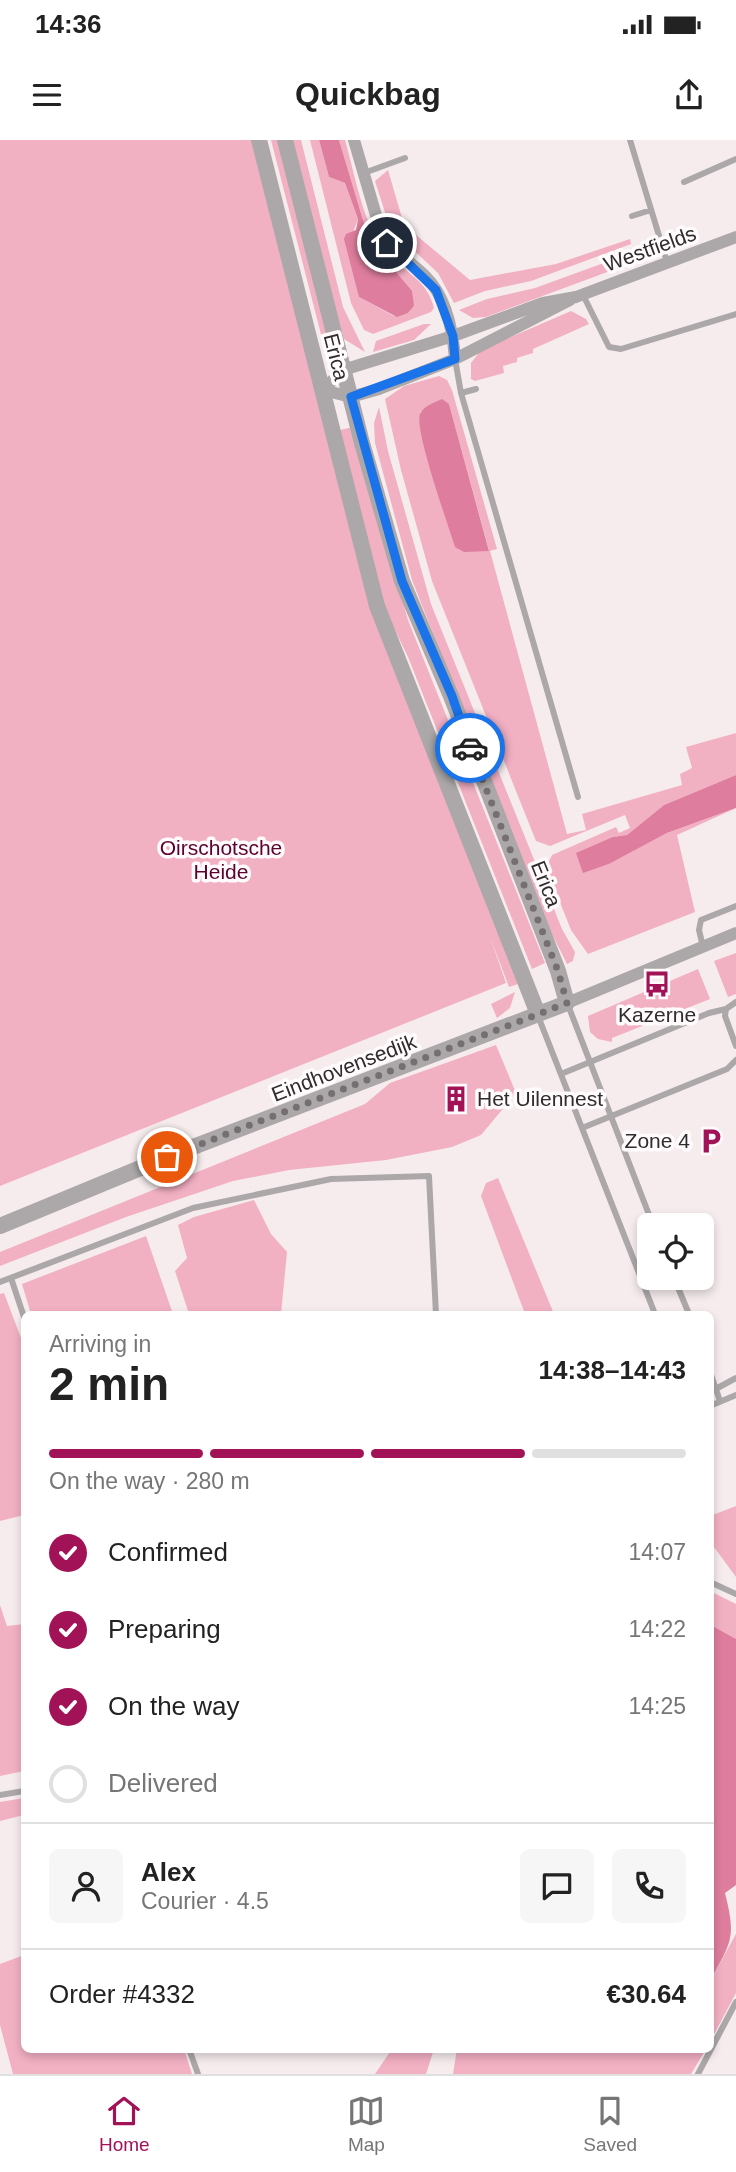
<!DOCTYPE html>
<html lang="en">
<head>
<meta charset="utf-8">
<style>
	:root { --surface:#fff; --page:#f6f6f6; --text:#222; --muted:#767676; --line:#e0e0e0; --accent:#a21257 }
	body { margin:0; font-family:Arial,sans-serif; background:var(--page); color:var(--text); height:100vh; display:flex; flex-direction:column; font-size:26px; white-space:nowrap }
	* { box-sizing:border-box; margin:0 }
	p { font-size:23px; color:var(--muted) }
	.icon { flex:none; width:38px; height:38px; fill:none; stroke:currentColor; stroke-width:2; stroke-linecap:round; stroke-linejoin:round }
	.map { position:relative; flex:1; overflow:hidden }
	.drawer { position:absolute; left:21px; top:1171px; width:693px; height:742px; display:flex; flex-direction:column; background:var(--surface); border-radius:10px; box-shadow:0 4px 10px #0003 }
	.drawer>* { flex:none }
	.buttons { position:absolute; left:637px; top:1073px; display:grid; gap:14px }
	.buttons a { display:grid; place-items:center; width:77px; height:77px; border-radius:10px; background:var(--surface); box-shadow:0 4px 10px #0003; font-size:35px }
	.pin { position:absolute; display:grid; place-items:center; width:60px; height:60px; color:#fff; margin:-30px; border:4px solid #fff; border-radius:50%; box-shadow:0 2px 7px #0007 }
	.courier { position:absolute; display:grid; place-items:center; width:70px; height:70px; margin:-35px; border:5px solid #1a73e8; border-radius:50%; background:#fff; color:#222; box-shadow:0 2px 9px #0007 }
	.overview em { font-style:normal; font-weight:700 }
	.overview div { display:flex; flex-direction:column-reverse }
	.overview { display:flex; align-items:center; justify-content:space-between; height:119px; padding:0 28px }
	h1 { font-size:46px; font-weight:700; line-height:52px }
	.bar { display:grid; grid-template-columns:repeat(4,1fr); gap:10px 7px; align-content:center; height:84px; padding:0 28px }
	.bar i { height:9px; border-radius:5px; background:var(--line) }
	.bar .current { background:var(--accent) }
	.bar p { grid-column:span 4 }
	.line { display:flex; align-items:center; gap:18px; padding:0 28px; border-top:2px solid var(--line) }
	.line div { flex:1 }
	.round { display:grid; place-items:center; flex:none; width:74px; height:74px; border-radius:10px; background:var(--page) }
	ol { padding:0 28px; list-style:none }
	li { display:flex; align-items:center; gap:21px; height:77px }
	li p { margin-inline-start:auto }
	li .icon { padding:7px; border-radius:50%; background:var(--accent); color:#fff; stroke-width:4 }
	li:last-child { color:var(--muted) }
	li i { width:38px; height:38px; border:4px solid var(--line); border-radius:50% }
	.status { display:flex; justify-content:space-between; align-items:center; height:49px; padding:0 35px; background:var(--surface); direction:ltr }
	.status svg { height:19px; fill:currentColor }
	header { display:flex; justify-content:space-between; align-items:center; height:91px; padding:0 28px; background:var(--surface); font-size:32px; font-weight:700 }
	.tab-bar { display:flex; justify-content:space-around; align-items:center; height:98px; border-top:2px solid var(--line); background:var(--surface); font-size:19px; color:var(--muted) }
	.tab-bar a { display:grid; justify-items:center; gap:4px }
	.tab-bar .current { color:var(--accent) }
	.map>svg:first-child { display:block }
	.green { fill:#f2b0c3; fill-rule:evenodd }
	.water { fill:#de7d9d }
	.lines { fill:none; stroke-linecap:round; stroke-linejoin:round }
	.service { stroke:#aca8a9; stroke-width:6 }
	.minor { stroke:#aca8a9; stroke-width:12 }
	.tertiary { stroke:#aca8a9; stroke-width:16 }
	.done { stroke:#756f71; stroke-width:7; stroke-dasharray:0 12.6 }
	.route { stroke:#1a73e8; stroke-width:9 }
	.labels { text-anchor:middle; stroke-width:7; stroke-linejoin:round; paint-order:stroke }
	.street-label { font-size:21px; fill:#2f2c2d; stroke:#fffbfc }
	.park-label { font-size:21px; fill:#5c022e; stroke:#fffbfc }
	.poi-label { font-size:21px; fill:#2f2c2d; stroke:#fffbfc }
</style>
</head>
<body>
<div class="status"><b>14:36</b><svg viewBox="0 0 49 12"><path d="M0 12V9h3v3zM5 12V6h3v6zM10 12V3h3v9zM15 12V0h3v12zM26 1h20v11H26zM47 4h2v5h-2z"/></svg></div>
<header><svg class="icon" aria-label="menu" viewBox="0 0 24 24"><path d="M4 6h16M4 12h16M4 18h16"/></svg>Quickbag<svg class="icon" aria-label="share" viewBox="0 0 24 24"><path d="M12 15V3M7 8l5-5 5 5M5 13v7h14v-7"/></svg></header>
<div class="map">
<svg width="736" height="1934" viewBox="0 0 736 1934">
	<rect width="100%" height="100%" fill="#f6ecee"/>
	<path class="green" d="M0,0H256L352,393L518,844L509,847L490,797L506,843L0,1046Z
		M271,0H280L330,199L323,202Z
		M289,0H301L343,167L365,212L344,199Z
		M310,0H319L329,37L345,43L358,79L353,92L359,157L394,176L408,173L414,166L369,100L339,0H345C354,31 362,77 379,103C395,129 427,136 434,168L431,172L373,194L364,190L351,163Z
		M388,30L404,85L470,140L556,124L630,99L631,104L531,141L485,151L454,163L438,133L390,88L375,41Z
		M634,112L629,124L486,177L473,178L459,170L487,159L535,148Z
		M571,171L586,179L589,184L533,209V213L517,218V222L503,226L504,233L475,241L471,239V223L481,210Z
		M424,184H431L414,200L373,212L376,201Z
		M439,236L447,240L452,250L497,409L490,411L567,694L586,690L582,674L682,645L680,634L692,628L686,607L736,593V635L664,665L627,695L613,697L611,723L667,693L736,668L677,695L695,772L588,814L571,790L546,727L552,715L616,687L619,693L630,688L625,675L550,706L536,701L432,441L401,330L385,259L404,246ZM449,264L489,410V411L455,406L429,324L420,272L427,267Z
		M379,267L388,311L431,464L562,789L575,812L573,821L567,824L551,792L412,440L375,303L374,283Z
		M353,287L408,480L545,823L532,829L408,517L379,457L340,290Z
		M736,813V854L728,857L714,821Z
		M698,829L710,859L612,898V902L598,899L590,892L588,876Z
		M515,852L510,868L497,878L491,864Z
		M496,905L516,953L481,995L452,1007L386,1020L289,1030L233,1041L126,1077L0,1126V1112L365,964L390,943Z
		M498,1038L554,1174H525L481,1056L486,1043Z
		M254,1060L271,1094L287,1112L281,1174H189L175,1131L187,1118L178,1085L194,1077Z
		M146,1096L173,1174H31L22,1144Z
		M4,1153L24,1206V1375L0,1381V1154Z
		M736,1366V1437L711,1403L710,1376Z
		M710,1451L736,1464V1499L711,1485Z
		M0,1465L7,1486L24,1484V1631L0,1636Z
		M24,1658V1675L0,1681V1662Z
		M736,1794V1853L711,1900V1839Z
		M24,1815V1909H184L192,1934H13L0,1885V1824Z
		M392,1909H434L426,1934H375Z
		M457,1909H706L691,1934H453Z"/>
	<path class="water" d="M319,0H339L369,100L412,151L414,166L408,173L397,177L359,157L344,99L346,94L356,90L358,79L345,43L329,37Z
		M442,259L449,264L489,411L464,412L455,407C448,384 414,290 420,274C422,267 435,262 442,259Z
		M736,635V668L667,693L611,723L583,733L576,713L613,697L627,695L664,665Z
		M711,1485L736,1499V1745L725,1753C736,1797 732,1801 711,1839Z"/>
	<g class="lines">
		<path class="service" d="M630,0L667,122
			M364,33L405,18
			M684,42L736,19
			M632,76L651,70
			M583,155L609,207L621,209L736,174
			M455,219L461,253L578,657
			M461,253L476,249
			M703,807L699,790L701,780L736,766
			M568,865L653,1085
			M726,869L725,876L736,906
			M538,876L655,1174
			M561,934L709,873L726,869L736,862
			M582,988L727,929L736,920
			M11,1138L24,1177
			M674,1138L689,1174
			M0,1142L193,1068L331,1039L429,1036L436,1174
			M710,1232L720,1261
			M710,1252L736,1238
			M710,1266L736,1255
			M710,1442L736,1454
			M0,1655L24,1651
			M189,1909L198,1934
			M698,1934L736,1862"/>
		<path class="minor" d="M354,0L380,89C391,111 409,120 426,137C446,157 453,192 455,219
			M323,250L343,230L453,196L543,163L576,157L736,97
			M323,250L351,257L379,249L455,219L570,160
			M567,863L736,793"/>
		<path class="tertiary" d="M259,0L377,466L538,874
			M0,1086L167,1017L567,863L558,831L451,556L402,441L362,303L285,0"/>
	</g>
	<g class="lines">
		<path class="done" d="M167,1017L567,863L558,831L470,608"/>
		<path class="route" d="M387,103L436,150L453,196L455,219L351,257L402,441L452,556L470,608"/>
	</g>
	<defs>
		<g id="bus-bare" transform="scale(2.1)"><path d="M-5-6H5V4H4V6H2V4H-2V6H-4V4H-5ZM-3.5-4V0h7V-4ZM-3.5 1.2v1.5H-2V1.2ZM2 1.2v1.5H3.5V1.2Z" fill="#a21257" stroke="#fffbfc" stroke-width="2.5" paint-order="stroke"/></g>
		<g id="building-bare" transform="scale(2.1)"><path d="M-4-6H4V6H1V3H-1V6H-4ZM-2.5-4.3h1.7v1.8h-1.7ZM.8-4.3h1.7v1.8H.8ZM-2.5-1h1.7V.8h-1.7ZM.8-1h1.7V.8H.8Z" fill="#a21257" stroke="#fffbfc" stroke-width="2.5" paint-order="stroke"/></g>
		<g id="parking-bare" transform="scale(2.1)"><path d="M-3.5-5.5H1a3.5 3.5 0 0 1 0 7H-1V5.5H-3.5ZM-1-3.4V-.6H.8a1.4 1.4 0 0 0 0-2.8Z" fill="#a21257" stroke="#fffbfc" stroke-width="2.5" paint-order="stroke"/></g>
	</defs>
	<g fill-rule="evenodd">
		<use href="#bus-bare" x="657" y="844"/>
		<use href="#building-bare" x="456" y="959"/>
		<use href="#parking-bare" x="711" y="1001"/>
	</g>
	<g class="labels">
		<g class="street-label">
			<text transform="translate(650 109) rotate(-20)" y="7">Westfields</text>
			<text transform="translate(336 217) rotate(76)" y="7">Erica</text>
			<text transform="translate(546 744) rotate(68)" y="7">Erica</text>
			<text transform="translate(344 928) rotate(-21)" y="7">Eindhovensedijk</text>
		</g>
		<g class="park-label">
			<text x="221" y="715">Oirschotsche<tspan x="221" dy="24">Heide</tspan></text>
		</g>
		<g class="poi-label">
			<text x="657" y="882">Kazerne</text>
			<text x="477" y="966" text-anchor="start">Het Uilennest</text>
			<text x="690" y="1008" text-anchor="end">Zone 4</text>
		</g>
	</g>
</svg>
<div class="buttons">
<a><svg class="icon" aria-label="locate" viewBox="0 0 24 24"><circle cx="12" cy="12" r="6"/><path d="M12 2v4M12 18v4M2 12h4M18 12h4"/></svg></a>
</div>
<div class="pin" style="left:167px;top:1017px;background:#ea580c"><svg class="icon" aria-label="bag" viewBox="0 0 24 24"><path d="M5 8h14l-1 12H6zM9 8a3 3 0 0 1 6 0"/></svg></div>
<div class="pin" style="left:387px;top:103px;background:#1f2937"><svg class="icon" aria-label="home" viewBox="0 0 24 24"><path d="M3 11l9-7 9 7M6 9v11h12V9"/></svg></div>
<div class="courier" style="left:470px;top:608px"><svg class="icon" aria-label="car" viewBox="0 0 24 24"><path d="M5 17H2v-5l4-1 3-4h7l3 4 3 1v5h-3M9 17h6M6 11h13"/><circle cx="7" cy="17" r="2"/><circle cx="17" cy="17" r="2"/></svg></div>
<section class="drawer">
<div class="overview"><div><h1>2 min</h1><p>Arriving in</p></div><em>14:38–14:43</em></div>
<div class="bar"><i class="current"></i><i class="current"></i><i class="current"></i><i></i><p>On the way · 280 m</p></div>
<ol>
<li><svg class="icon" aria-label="check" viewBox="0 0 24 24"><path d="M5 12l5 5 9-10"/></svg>Confirmed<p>14:07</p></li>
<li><svg class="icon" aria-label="check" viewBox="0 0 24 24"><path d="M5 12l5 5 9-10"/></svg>Preparing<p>14:22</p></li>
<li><svg class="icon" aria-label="check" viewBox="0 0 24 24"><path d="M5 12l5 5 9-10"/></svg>On the way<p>14:25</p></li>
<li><i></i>Delivered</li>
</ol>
<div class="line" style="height:126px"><a class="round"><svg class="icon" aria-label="person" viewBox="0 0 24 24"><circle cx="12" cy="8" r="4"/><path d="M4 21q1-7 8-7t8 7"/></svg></a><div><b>Alex</b><p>Courier · 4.5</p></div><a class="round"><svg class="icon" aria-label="chat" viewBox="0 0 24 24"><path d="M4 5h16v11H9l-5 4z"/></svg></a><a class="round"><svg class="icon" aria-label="phone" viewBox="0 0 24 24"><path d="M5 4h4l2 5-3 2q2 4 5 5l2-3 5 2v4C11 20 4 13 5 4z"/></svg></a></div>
<div class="line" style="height:91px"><div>Order #4332</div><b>€30.64</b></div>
</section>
</div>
<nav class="tab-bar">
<a class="current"><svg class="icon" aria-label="home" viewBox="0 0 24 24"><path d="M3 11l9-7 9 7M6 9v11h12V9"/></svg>Home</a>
<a><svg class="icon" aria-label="map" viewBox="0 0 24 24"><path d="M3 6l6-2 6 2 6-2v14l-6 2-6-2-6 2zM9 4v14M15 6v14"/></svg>Map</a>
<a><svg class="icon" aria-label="saved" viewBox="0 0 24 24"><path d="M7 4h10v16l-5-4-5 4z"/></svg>Saved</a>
</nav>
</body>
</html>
